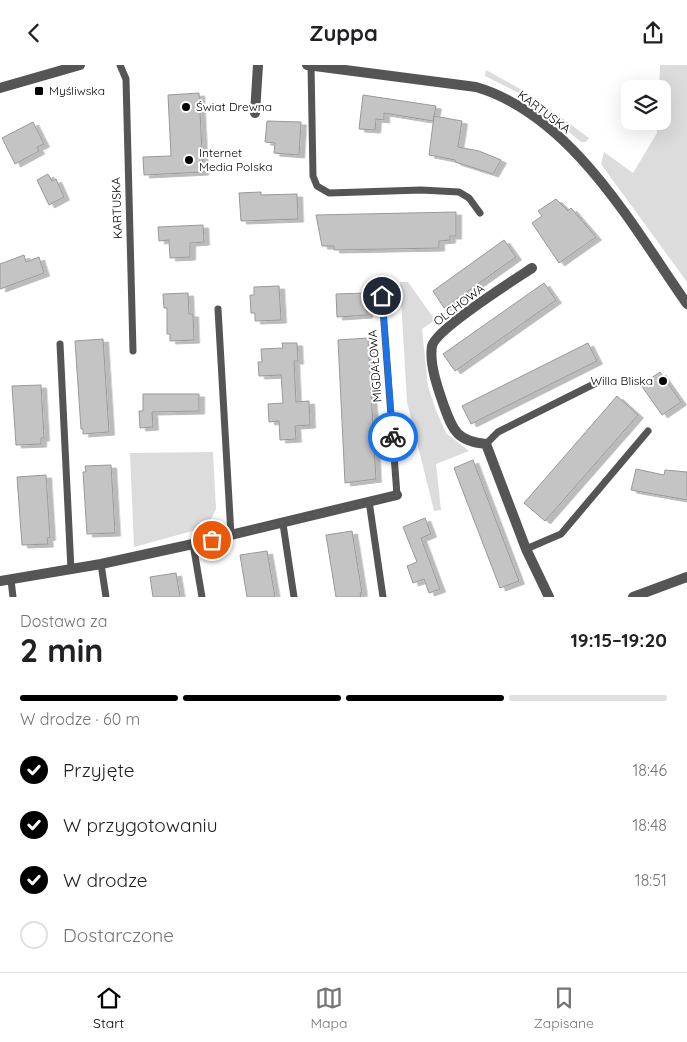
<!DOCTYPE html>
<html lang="pl">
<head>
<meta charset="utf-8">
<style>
	:root { --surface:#fff; --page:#f2f2f2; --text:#202124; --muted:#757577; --line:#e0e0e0; --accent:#000 }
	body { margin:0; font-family:Quicksand,sans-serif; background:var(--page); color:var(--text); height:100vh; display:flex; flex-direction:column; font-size:19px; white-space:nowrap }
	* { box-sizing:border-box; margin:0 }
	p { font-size:16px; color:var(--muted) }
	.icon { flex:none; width:28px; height:28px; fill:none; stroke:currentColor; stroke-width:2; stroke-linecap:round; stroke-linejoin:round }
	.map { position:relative; height:532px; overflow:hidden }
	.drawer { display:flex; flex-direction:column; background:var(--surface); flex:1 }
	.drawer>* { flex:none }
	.fabs { position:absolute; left:621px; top:15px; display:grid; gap:10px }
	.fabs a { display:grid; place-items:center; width:50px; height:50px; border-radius:10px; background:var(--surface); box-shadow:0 5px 20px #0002; font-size:25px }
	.pin { position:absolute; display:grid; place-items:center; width:42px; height:42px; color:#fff; margin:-21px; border:2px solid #fff; border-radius:50%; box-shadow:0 1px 5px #0007 }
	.courier { position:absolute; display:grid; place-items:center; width:50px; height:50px; margin:-25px; border:4px solid #1a73e8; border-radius:50%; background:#fff; color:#222; box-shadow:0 1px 6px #0007 }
	.headline em { font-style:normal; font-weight:700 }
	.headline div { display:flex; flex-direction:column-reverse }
	.headline { display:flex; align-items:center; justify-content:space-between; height:85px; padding:0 20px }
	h1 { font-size:32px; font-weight:700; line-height:38px }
	.bar { display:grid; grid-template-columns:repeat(4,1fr); gap:8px 5px; align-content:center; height:60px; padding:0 20px }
	.bar i { height:6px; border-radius:4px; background:var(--line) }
	.bar .active { background:var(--accent) }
	.bar p { grid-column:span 4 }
	ol { padding:0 20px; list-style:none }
	li { display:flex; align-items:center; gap:15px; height:55px }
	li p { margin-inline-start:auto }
	li .icon { padding:5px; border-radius:50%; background:var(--accent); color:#fff; stroke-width:4 }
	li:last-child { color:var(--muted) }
	li i { width:28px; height:28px; border:2px solid var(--line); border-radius:50% }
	header { display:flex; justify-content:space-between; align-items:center; height:65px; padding:0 20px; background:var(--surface); font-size:22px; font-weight:700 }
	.dock { display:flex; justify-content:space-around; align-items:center; height:70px; border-top:1px solid var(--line); background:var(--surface); font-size:14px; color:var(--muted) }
	.dock a { display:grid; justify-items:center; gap:2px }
	.dock .active { color:var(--accent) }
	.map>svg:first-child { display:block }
	.green { fill:#dcdcdc }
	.building { fill:#c4c4c4; stroke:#999; filter:url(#shadow) }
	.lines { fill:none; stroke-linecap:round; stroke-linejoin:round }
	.service { stroke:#555; stroke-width:7 }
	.minor { stroke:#555; stroke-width:10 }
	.tertiary { stroke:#555; stroke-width:10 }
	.done { stroke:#595959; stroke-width:5; stroke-dasharray:0 9 }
	.route { stroke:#1a73e8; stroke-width:6 }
	.poi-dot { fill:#000; stroke:#fff; stroke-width:2 }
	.labels { text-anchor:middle; stroke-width:4; stroke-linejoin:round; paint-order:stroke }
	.poi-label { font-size:12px; fill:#000; stroke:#fff; text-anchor:start }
	.street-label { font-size:12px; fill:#000; stroke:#fff }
</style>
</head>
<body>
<header><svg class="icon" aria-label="back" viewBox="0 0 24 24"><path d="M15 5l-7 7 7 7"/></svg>Zuppa<svg class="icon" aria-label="share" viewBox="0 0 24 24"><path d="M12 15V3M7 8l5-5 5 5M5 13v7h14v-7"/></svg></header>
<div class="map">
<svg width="687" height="532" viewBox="0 0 687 532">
	<defs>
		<filter id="shadow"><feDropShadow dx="5.5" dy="3" stdDeviation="0" flood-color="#0004"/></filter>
	</defs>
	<rect width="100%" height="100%" fill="#fff"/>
	<path class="green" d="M660,0H687V217L601,99L604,87L633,108L657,68V56H662V24H659Z
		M486,5L531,30L589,73L586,77H581L523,30L485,11Z
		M400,217H408L435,255L422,264L428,321L435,343L446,368L469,386L436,399L441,445L434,446L407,337Z
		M213,387L216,444L207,462L134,482L130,388Z"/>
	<path class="building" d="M199,28L203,107L144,110L143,92L171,91L168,30Z
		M363,30L436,41L433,56L384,48V55L376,54L375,65L359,64Z
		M434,51L462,56L458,82L479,86L501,95L493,109L455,97V95L429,90Z
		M267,56L301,57L299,90L274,88L275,78L265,77Z
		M33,57L44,79L37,82L39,86L15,99L2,73Z
		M48,109L52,116L56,114L64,132L49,140L37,115Z
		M261,127V130L297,129L298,154L241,156L239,128Z
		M556,134L568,146L571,143L596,172L559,198L532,158L542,151L538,146Z
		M456,147V171H450V175L439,176V183L334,185V181H322L316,150Z
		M203,160L204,177L190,178V192L170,193L169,175L159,176L158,162Z
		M504,175L516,192L444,243L433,226Z
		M24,190L26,197L39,192L44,208L0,224V199Z
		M544,218L556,235L455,306L443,289Z
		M279,221L281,255L255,256V248H251L250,230H254V222Z
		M188,228L189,249H193L194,275L170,276V269H167V243H164L163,229Z
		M366,228L367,250L337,252L336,229Z
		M368,273L376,414L345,418L338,275Z
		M103,274L109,367L83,369V364H81L75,276Z
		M282,278H297L298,296H294L296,337L309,336L310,360L295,361L296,374L280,375L279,356L269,357L268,339L283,338L281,310L259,311L258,297H262L261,284L283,283Z
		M588,278L597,296L471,359L462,341Z
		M660,307L681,337L662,350L641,320Z
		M41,320L44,373H41V379L16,380L12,321Z
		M143,329H199V346L152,347L153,362L140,363L139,346H143Z
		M617,331L638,350L545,456L524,438Z
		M473,395L519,516L500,523L454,403Z
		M111,400L115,468L87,469L83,407H86L85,401Z
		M636,404L664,410L665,405L687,407V435L631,425Z
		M46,410L50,472L47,473L48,479L22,480L17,412Z
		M425,453L431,469L421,473L440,524L429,528L424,514L413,518L407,501L417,497L403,462Z
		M352,466L362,528H360L361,532H336L326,470Z
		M267,486L275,532H247L240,490Z
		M176,508L180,532H153L150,512Z"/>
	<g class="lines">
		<path class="service" d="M120,0L126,14L133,286
			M311,0L313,111L317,121L329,128L421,125L459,127L469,133L480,148
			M382,231L397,430
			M218,244L231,470
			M60,279L71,505
			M486,379L498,367L604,314
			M369,436L383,532
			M283,459L294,532
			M193,479L202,532
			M526,484L561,469L648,366
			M101,499L106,532
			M11,515L13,532"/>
		<path class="minor" d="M255,48L258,0
			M532,203C514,215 436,264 432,281C429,299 438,324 444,341C453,366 457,376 486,379L526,484L549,532
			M0,516L101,499L193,479L397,430
			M633,532L687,512"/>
		<path class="tertiary" d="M307,0L476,22C572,50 633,162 687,239
			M0,23L80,0"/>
	</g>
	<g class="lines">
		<path class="done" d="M212,475L397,430L393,372"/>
		<path class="route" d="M382,231L393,372"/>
	</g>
	<g class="poi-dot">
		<rect x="34" y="21" width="10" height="10" rx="2.5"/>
		<circle cx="186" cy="42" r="5"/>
		<circle cx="189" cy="95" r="5"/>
		<circle cx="663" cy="316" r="5"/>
	</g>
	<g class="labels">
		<g class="poi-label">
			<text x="49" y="30">Myśliwska</text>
			<text x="196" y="46">Świat Drewna</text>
			<text x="199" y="92">Internet<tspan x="199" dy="14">Media Polska</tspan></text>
			<text x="653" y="320" text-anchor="end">Willa Bliska</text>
		</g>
		<g class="street-label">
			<text transform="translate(544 47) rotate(37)" y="4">KARTUSKA</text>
			<text transform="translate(117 143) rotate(-92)" y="4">KARTUSKA</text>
			<text transform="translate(459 240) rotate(-37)" y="4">OLCHOWA</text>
			<text transform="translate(375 301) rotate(-94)" y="4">MIGDAŁOWA</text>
		</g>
	</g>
</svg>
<div class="fabs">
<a><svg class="icon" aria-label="layers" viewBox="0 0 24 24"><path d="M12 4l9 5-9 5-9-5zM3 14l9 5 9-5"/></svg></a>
</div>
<div class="pin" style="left:212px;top:475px;background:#ea580c"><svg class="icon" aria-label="bag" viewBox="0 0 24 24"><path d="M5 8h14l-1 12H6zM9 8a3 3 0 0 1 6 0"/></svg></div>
<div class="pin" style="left:382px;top:231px;background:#1f2937"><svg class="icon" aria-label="home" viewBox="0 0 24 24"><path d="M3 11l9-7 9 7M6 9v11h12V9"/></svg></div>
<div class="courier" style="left:393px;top:372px"><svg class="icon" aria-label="bike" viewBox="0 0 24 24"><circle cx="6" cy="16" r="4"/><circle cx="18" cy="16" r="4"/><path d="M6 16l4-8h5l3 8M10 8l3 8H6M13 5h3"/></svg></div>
</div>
<section class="drawer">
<div class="headline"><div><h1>2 min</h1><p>Dostawa za</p></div><em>19:15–19:20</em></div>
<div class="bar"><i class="active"></i><i class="active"></i><i class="active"></i><i></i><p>W drodze · 60 m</p></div>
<ol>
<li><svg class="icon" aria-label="check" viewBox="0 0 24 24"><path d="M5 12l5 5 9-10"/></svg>Przyjęte<p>18:46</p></li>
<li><svg class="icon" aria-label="check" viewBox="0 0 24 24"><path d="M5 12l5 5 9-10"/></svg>W przygotowaniu<p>18:48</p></li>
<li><svg class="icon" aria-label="check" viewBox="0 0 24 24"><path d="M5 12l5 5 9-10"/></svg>W drodze<p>18:51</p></li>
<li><i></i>Dostarczone</li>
</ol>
</section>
<nav class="dock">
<a class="active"><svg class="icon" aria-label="home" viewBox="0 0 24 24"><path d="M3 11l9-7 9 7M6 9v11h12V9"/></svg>Start</a>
<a><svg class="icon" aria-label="map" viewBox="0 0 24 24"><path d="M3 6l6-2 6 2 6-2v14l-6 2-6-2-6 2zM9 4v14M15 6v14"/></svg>Mapa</a>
<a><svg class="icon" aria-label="saved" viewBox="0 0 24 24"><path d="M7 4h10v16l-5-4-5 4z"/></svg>Zapisane</a>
</nav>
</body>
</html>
